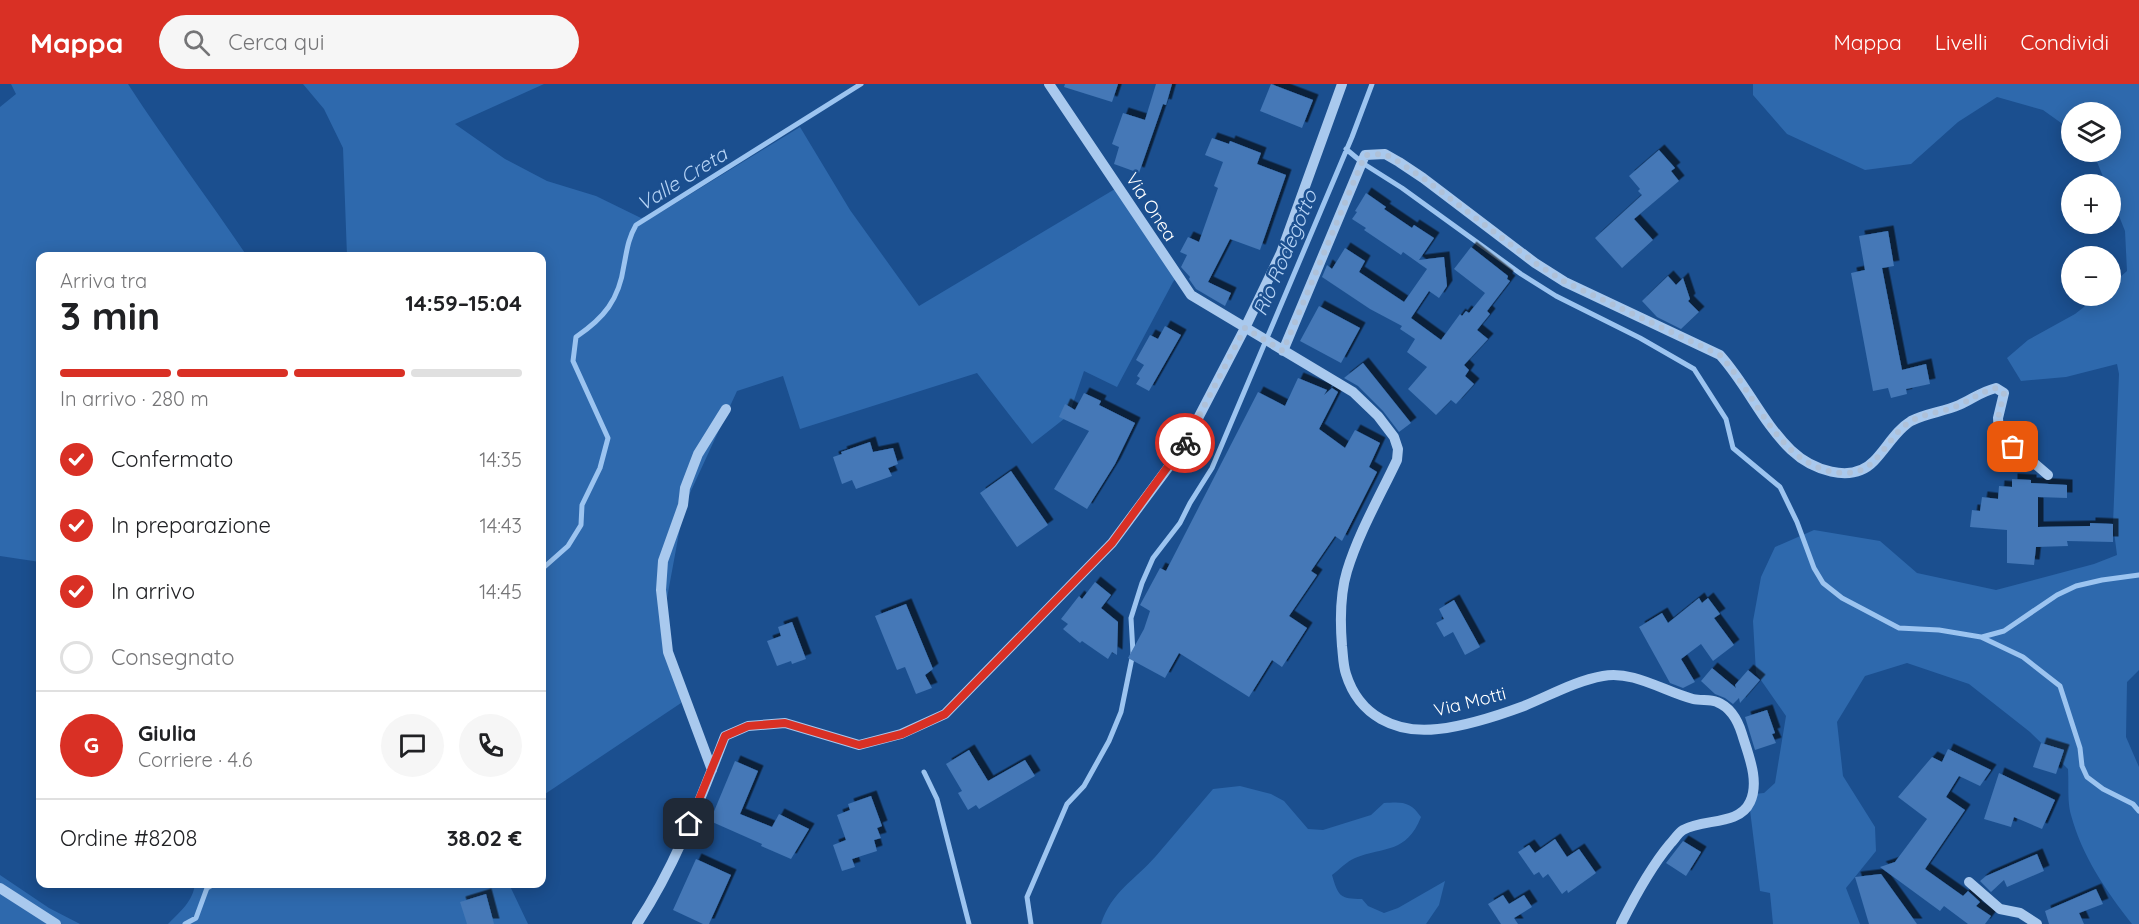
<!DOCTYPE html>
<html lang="it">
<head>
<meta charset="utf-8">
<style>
	:root { --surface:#fff; --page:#f6f6f6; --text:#202124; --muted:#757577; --line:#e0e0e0; --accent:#d93025 }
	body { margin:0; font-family:Quicksand,sans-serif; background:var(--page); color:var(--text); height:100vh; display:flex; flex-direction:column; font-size:22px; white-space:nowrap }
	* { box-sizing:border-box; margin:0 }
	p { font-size:20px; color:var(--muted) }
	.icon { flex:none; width:33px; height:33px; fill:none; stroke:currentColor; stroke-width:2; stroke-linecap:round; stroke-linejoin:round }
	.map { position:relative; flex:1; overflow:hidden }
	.details { position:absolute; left:36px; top:168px; width:510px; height:636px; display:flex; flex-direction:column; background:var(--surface); border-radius:12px; box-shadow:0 3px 15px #0003 }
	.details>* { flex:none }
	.fabs { position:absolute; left:2061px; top:18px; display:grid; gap:12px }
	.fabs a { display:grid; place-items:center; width:60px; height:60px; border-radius:50%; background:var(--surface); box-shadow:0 3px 15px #0003; font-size:30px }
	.pin { position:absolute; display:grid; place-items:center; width:51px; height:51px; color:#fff; margin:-26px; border-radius:12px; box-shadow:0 3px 9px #0006 }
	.courier { position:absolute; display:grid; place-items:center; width:60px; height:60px; margin:-30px; border:4px solid #d93025; border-radius:50%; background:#fff; color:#222; box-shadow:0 2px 8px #0007 }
	.summary em { font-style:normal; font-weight:800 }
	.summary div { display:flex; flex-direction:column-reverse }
	.summary { display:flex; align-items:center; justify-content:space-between; height:102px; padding:0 24px }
	h1 { font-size:39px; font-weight:800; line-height:45px }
	.bar { display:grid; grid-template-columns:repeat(4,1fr); gap:9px 6px; align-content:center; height:72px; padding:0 24px }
	.bar i { height:8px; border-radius:4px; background:var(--line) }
	.bar .active { background:var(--accent) }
	.bar p { grid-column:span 4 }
	.line { display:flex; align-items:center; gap:15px; padding:0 24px; border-top:2px solid var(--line) }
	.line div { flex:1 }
	.round { display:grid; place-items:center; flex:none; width:63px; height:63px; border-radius:32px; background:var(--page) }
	ol { padding:0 24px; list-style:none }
	li { display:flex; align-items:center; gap:18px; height:66px }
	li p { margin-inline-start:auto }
	li .icon { padding:6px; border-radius:50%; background:var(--accent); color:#fff; stroke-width:4 }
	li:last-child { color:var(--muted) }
	li i { width:33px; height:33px; border:3px solid var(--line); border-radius:50% }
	header { display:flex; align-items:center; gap:36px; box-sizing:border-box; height:84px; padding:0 30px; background:var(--accent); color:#fff }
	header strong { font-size:28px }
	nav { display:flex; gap:33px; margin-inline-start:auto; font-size:21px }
	.search { width:420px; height:54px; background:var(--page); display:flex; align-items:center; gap:15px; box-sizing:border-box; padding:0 21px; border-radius:33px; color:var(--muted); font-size:22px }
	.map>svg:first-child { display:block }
	.green { fill:#2e69ad }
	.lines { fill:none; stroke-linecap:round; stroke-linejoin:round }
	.stream { stroke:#9cc4f0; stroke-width:5 }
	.building { fill:#4478b7; filter:url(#shadow) }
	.minor { stroke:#a9c9ee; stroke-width:10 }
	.done { stroke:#afc1d8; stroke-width:6; stroke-dasharray:0 10.8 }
	.route { stroke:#d93025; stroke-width:8 }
	.labels { text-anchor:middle; stroke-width:5; stroke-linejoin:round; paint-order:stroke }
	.street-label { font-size:18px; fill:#fff; stroke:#1b4f8f }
	.water-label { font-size:20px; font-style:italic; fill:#b5d3f5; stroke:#1b4f8f }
</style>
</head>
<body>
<header>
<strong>Mappa</strong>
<div class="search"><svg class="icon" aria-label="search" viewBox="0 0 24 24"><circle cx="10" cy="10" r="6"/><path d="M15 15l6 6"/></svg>Cerca qui</div>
<nav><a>Mappa</a><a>Livelli</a><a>Condividi</a></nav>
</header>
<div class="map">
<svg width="2139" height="840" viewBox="0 0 2139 840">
	<defs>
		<filter id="shadow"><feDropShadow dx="5.5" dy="-5.5" stdDeviation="0" flood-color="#0009"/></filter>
	</defs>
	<rect width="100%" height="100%" fill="#1b4f8f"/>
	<path class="green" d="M11,0H128C166,59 208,114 247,172H40V478L0,472V23L16,10Z
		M303,0H544L455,40L505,75L547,97L596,112L641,134L658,130L800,43L850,126L919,222L1115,105L1177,193L1173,198L1117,303L1084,287L1069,331L1032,360L977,289L800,345L783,292L737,307L684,422L665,525L681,619L542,712V172H347L343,64L324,25Z
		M1753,0H2139V586L2127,598L2126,653L2139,683V840H2132C2106,807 2082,772 2071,731C2067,717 2069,700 2068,685L2030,648L1969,600L1907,579L1865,592L1837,638L1843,692L1875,743L1876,767L1846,804L1860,840H1773L1770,809L1760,807L1750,726L1754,710L1764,709L1775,699L1786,632L1756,589L1753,537L1761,493L1775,463L1814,446L1880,457L1917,489L1996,506L2094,480L2117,471L2113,440L2119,290L2117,280L2066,293L2021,297L2007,274L2028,256L2075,230L2098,212H2110L2111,201L2127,187L2125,147L2111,112L2110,100H2106L2093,68H2110V28H2072L2071,46L2043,26L1997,13L1958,38L1911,80L1865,86L1787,50L1753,11Z
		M1240,702L1271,710L1284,717L1308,745L1323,746L1371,731L1384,719C1402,718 1410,717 1421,733C1406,770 1385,762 1355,774C1347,777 1339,786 1332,791C1338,812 1340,815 1362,815L1368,822L1384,829L1398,824L1445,797L1439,821L1426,840H1101C1111,808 1135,796 1156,772C1175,750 1194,727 1213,705Z
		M0,791L49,824L80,840H0Z
		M195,800H509L528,840H168C180,828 193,817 195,800Z"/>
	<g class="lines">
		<path class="stream" d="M1346,65L1364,80L1402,104L1521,190L1556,212L1640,254L1694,285L1726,335L1733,364L1780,403L1797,438L1814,484L1823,499L1842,514L1899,544L1939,546L1981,553L2023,573L2060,602L2080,664L2082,682L2087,693L2103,705L2133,720L2139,727
			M542,485L568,462L581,441L582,421L600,384L608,354L573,277L576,253C604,234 619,216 624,181C627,166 628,155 636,141L861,0
			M1982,553L2004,547L2057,511L2076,502L2102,496L2139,491
			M924,688L937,715L969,840
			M185,840L196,834L207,804L214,800
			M1031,840L1027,813L1067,720L1084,702L1109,657L1121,628L1133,569L1131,534L1142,499L1153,474L1180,439L1190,419L1212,384L1352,53L1372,0"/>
	</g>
	<path class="building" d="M1065,0H1118L1112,18L1064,3Z
		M1156,0H1172L1166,21L1163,20L1139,89L1114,80L1119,63L1112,60L1123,29L1145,36Z
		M1271,0L1313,16L1302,44L1260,27Z
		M1212,54L1229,60L1230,57L1261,69L1257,80L1286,91L1260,166L1230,155L1208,198L1231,209L1225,222L1196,205L1189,195L1190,193L1181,183L1187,171L1180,168L1188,153L1199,158L1218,104L1214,102L1223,78L1205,71Z
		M1659,66L1675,84L1671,87L1679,97L1634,135L1653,156L1622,184L1595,154L1642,111L1638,107L1640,105L1629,92Z
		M1366,109L1386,123L1384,125L1412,144L1414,141L1434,154L1419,176L1444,173L1447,202L1439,214L1429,207L1411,234L1441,256L1460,230L1462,232L1466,227L1469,229L1485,209L1454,185L1471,163L1508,192L1507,195L1510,197L1487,227L1490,230L1477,246L1488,255L1464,281L1469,286L1465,292L1474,300L1456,320L1451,316L1436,331L1408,305L1427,283L1407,268L1415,255L1400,245L1402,242L1370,225L1322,193L1327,181L1332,185L1345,164L1365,177L1359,188L1404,218L1427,185L1403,168L1401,171L1364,146L1366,144L1352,135L1357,128L1355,127Z
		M1888,147L1894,182L1882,184L1902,286L1926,280L1930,300L1906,305L1907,310L1891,314L1888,304L1873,307L1851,189L1865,186L1859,152Z
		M1668,192L1676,201L1683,194L1690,215L1688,217L1699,228L1681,245L1657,233L1642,217Z
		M1319,222L1360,244L1341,279L1300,257Z
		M1165,242L1181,251L1149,307L1136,300L1140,294L1137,292L1144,281L1136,276L1150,251L1158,255Z
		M1363,279L1411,339L1399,348L1383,327L1358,302L1344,294Z
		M1298,294L1327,306L1324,311L1332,304L1338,308L1319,345L1345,364L1355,346L1380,359L1369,383L1377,388L1342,457L1335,452L1311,487L1317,491L1289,532L1307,544L1282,583L1272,576L1249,613L1179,569L1165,594L1128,574L1144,545L1150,527L1140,521L1160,484L1166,487L1258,308L1285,322Z
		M1084,309L1101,317L1099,321L1135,339L1115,380L1087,425L1054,405L1089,347L1059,333L1065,320L1075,326Z
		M870,358L873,368L893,364L898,380L888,384L892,392L856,405L852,396L842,400L833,373L842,370L841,368Z
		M1011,387L1048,441L1017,463L980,409Z
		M2012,395L2031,396V399L2067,401V414L2038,413V443L2090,442V439L2113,440V458L2067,457L2068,462L2036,463L2034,481L2007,479V446L1970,443L1972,426L1980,427L1982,413L1998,415L1999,402L2012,403Z
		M1095,498L1111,511L1101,524L1118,538L1117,571L1112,568L1108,575L1082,557L1080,559L1063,545L1068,540L1061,535L1079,512L1082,515Z
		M1699,514L1702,519L1708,514L1720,530L1714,534L1734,561L1713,577L1701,560L1681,575L1695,598L1683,604L1670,599L1639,543L1662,529L1668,539Z
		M1454,516L1480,563L1465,571L1453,548L1444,553L1436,539L1444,535L1439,525Z
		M906,520L933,585L925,591L932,604L916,610L905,583L897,586L875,532Z
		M792,538L806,575L792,580L791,577L777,582L767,557L781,552L778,543Z
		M1712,584L1736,604L1735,601L1748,586L1760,596L1740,619L1739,614L1733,620L1725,614L1715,610L1701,597Z
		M1767,626L1775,649L1772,650L1776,659L1755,666L1745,633Z
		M2041,659L2064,666L2056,690L2033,683Z
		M1948,665L1991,686L1980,702L1959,692L1946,713L1965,726L1925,785L1963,812L1968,807L1980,818L1976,822L1991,832L1985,840H1968L1944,822L1940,827L1880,783L1895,778L1927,735L1898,713L1932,673L1942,678Z
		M969,666L988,697L1025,676L1035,692L979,725L976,721L968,726L958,709L962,707L946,680Z
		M735,677L758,687L740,730L772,743L779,730L809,745L791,775L761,762L762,760L710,737Z
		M1999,689L2055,716L2042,745L2014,733L2011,743L1984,735Z
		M871,712L882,742L877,744L881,754L874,756L877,767L852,775L855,783L842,787L833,761L846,756L837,731L850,726L848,720Z
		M1555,755L1567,773L1579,765L1596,789L1568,809L1567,806L1562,810L1548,790L1543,794L1539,788L1534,791L1518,768L1529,761L1535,769Z
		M1683,757L1701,768L1686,792L1666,779Z
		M2037,770L2044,787L2007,803L2004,796L1991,808L1980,797L1986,792Z
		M696,775L731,791L709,840H703L673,826Z
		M1881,790L1917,840H1869L1855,793Z
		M2096,805L2103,820L2079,829L2084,840H2049L2045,827Z
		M486,810L494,840H467L460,818Z
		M1503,811L1509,820L1524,811L1532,823L1514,834L1518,840H1501L1488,820Z"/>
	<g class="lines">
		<path class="minor" d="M1049,0L1191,211L1353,308L1378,332L1394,353L1398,365L1397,376C1380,412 1359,448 1347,487C1340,510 1340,537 1342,562C1343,570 1343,581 1346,590C1359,632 1396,650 1438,645C1467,642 1497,632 1524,622C1551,611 1575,597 1603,592C1633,586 1665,608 1693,615C1701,617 1710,615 1717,618C1730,623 1738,637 1742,650C1748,670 1760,697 1750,718C1739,742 1703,734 1683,746C1678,749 1674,756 1670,760C1650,784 1635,812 1621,840
			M1283,267L1365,71L1385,70L1399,78L1423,94L1535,179L1565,198L1720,271C1747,301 1762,338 1791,366C1811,385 1851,401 1874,377C1886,365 1896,346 1911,337C1926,329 1943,328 1959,321C1973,315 1980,308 1996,304L2004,309L1998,334L1999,349L2048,391
			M712,686L668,568L661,506L663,477L683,421L685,404L698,370L726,325
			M1969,798L2000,825L2020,829L2037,840
			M0,804L56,840
			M637,840C675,783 700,716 725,652L748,642L785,639L859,661L901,650L945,630L1112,459L1182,365L1245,244L1281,169L1342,0"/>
	</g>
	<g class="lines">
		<path class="done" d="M1185,359L1245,244L1283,267L1365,71L1385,70L1399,78L1423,94L1535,179L1565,198L1720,271C1747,301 1762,338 1791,366C1811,385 1851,401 1874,377C1886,365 1896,346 1911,337C1926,329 1944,328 1959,321C1973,315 1980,308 1996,304L2004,309L1998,334L1999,349L2013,363"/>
		<path class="route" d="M689,740L725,652L748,642L785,639L859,661L902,650L945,630L1112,459L1185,359"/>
	</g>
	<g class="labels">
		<g class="street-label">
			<text transform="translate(1151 123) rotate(57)" y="6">Via Onea</text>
			<text transform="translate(1470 618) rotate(-14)" y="6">Via Motti</text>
		</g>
		<g class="water-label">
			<text transform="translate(682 95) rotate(-32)" y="7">Valle Creta</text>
			<text transform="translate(1285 169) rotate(-67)" y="7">Rio Rodegotto</text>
		</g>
	</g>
</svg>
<div class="fabs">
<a><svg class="icon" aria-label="layers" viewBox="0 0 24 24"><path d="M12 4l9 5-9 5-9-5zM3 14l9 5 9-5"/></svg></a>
<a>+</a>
<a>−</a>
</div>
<div class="pin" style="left:2013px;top:363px;background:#ea580c"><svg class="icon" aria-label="bag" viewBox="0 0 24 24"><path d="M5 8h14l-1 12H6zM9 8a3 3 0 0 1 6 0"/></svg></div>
<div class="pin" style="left:689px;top:740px;background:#1f2937"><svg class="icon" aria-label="home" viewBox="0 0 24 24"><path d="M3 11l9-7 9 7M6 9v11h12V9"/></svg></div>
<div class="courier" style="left:1185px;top:359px"><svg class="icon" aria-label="bike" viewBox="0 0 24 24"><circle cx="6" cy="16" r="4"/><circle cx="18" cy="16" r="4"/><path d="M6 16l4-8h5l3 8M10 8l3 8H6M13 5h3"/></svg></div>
<section class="details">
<div class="summary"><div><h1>3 min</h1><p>Arriva tra</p></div><em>14:59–15:04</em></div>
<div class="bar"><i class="active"></i><i class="active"></i><i class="active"></i><i></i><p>In arrivo · 280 m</p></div>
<ol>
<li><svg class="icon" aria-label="check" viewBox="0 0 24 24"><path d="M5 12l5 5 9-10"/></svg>Confermato<p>14:35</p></li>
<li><svg class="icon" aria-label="check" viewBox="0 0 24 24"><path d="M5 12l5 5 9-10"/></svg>In preparazione<p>14:43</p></li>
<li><svg class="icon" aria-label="check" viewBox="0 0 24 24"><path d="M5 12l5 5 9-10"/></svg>In arrivo<p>14:45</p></li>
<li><i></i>Consegnato</li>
</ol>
<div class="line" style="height:108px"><b class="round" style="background:var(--accent);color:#fff">G</b><div><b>Giulia</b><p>Corriere · 4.6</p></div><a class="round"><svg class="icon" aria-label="chat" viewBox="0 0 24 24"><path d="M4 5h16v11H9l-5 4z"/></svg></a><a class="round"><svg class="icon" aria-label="phone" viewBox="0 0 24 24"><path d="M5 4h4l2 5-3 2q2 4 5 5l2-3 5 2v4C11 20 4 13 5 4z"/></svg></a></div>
<div class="line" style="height:78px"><div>Ordine #8208</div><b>38.02 €</b></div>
</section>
</div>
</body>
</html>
